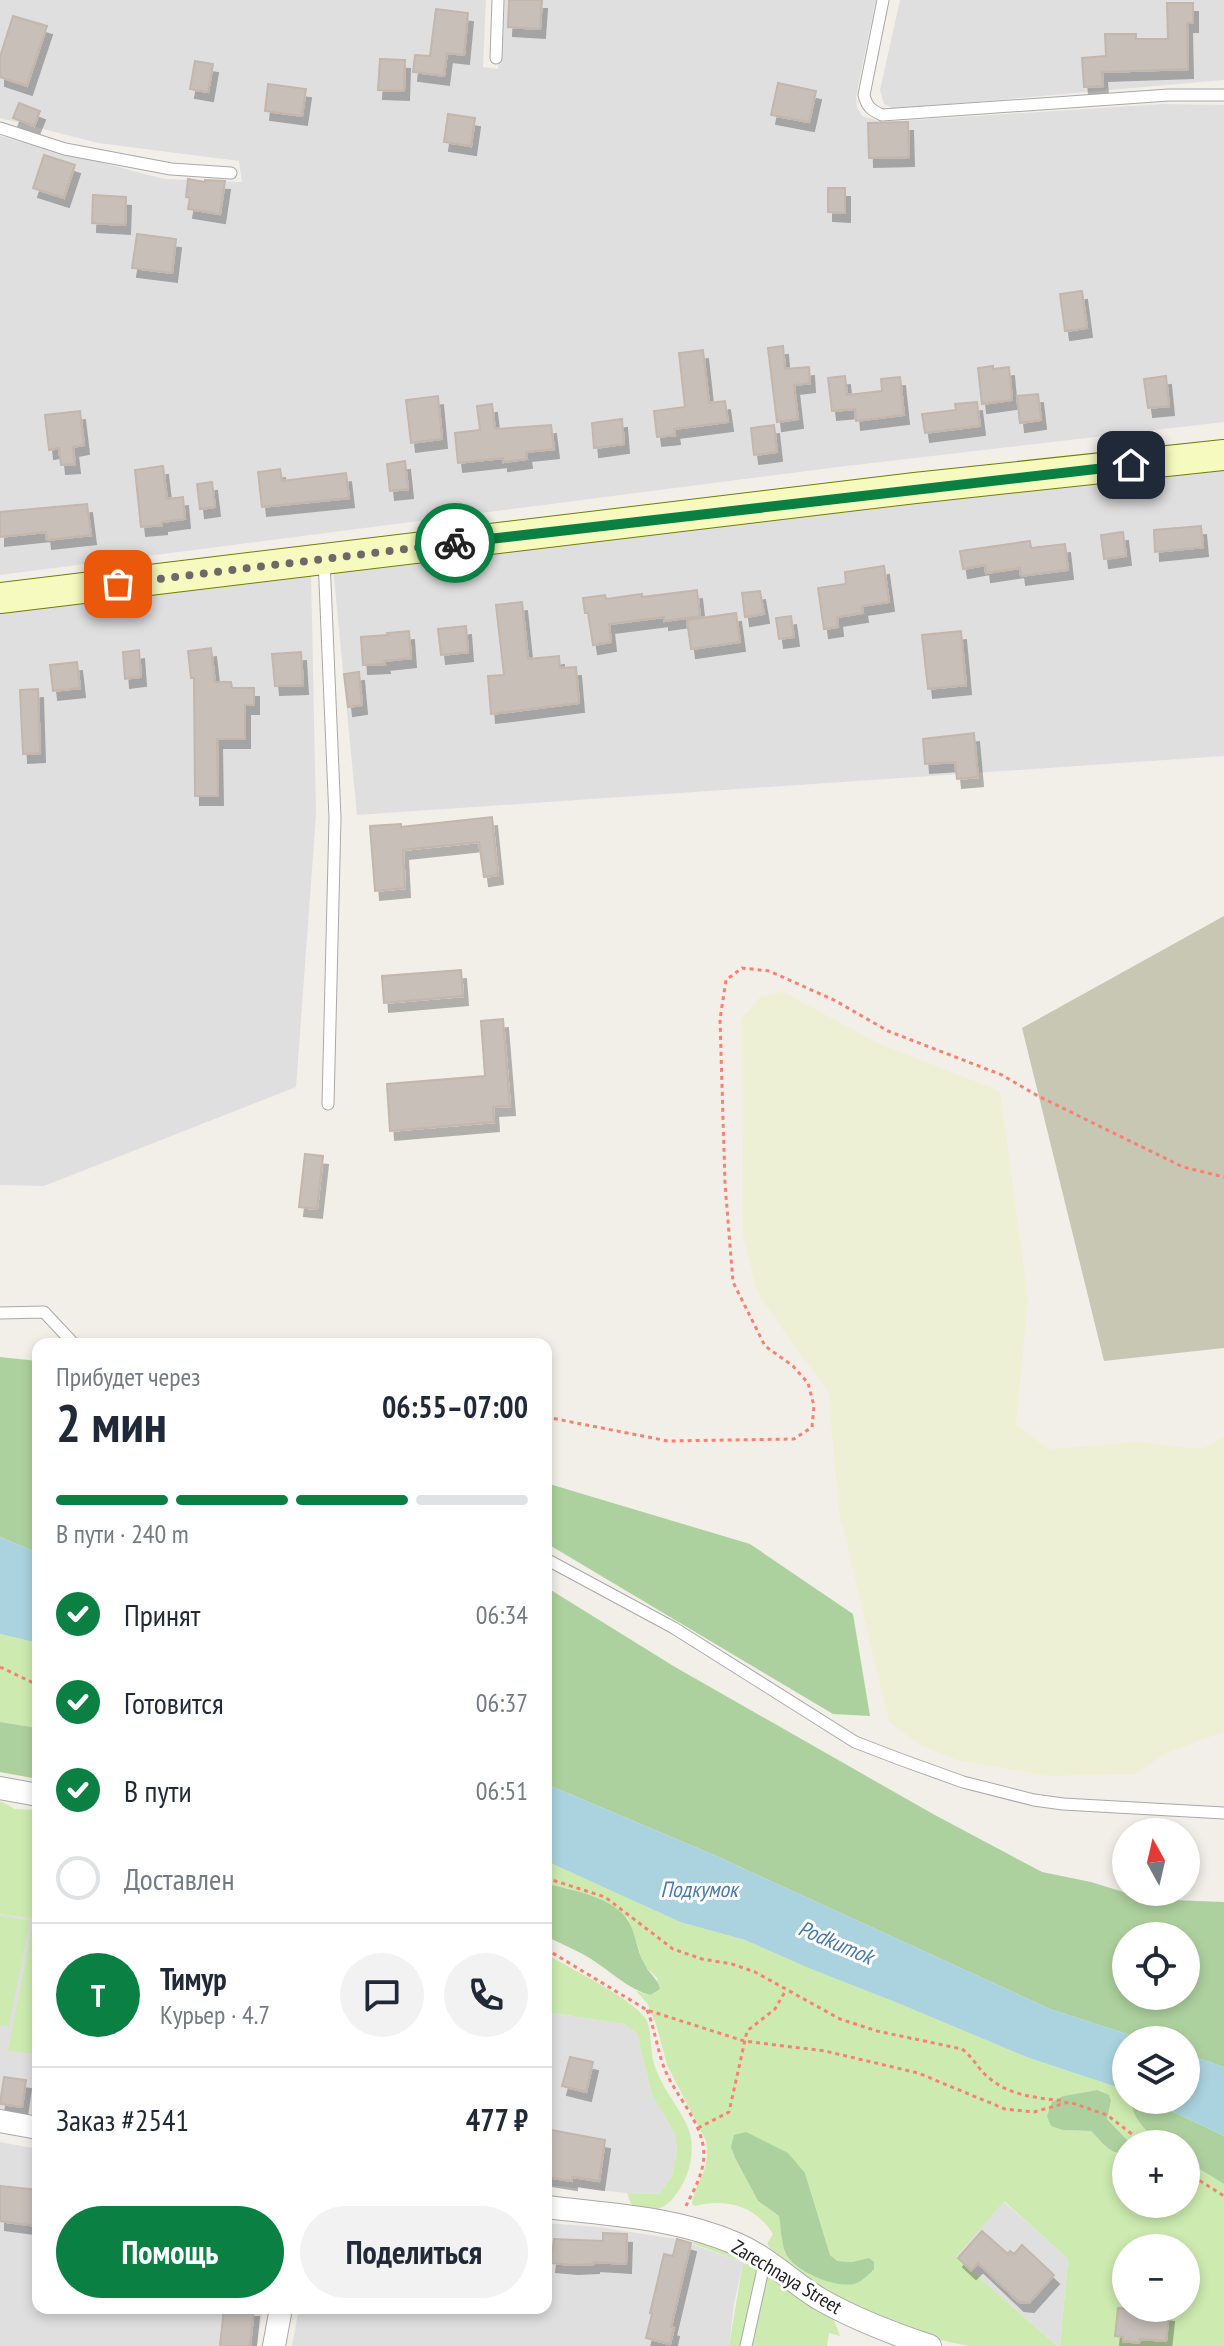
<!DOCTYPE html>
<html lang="ru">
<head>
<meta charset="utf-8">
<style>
	:root { --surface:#fff; --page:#f2f2f3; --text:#1f2937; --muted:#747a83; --line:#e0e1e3; --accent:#0b8043 }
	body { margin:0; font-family:"PT Sans Narrow",sans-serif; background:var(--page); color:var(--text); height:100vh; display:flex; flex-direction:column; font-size:30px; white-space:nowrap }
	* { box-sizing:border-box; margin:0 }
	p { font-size:26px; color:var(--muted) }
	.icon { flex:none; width:44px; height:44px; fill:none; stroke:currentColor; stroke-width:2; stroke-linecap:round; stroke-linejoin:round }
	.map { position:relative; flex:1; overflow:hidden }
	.sheet { position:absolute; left:32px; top:1338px; width:520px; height:976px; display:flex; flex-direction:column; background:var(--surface); border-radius:16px; box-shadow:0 4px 12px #0003 }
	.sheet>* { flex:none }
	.needle { width:52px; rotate:352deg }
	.controls { position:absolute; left:1112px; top:1818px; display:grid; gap:16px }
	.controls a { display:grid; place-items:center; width:88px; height:88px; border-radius:50%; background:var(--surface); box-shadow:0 4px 12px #0003; font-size:40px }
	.pin { position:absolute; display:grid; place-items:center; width:68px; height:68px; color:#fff; margin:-34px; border-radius:16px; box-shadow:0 4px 12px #0006 }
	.courier { position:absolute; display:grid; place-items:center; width:80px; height:80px; margin:-40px; border:6px solid #0b8043; border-radius:50%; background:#fff; color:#222; box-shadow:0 2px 10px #0007 }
	.head em { font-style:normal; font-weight:700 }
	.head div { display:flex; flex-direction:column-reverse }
	.head { display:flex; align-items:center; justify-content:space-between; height:136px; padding:0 24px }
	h1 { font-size:52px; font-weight:700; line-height:60px }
	.bar { display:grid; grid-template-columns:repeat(4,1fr); gap:12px 8px; align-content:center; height:96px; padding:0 24px }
	.bar i { height:10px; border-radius:6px; background:var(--line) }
	.bar .on { background:var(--accent) }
	.bar p { grid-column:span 4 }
	.line { display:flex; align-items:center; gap:20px; padding:0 24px; border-top:2px solid var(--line) }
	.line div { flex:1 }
	.round { display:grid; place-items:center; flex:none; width:84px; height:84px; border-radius:42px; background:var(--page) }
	ol { padding:0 24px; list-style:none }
	li { display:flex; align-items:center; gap:24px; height:88px }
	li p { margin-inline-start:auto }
	li .icon { padding:8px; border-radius:50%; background:var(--accent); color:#fff; stroke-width:4 }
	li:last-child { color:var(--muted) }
	li i { width:44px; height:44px; border:4px solid var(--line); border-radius:50% }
	.action { display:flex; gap:16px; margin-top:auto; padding:16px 24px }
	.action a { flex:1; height:92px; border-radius:48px; background:var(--accent); color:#fff; font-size:32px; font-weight:700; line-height:92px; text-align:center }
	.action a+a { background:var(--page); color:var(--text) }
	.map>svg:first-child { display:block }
	.residential { fill:#e0dfdf }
	.construction { fill:#c7c7b4 }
	.farmland { fill:#eef0d5 }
	.grass { fill:#cdebb0; fill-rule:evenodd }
	.forest { fill:#add19e; fill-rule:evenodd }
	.water { fill:#aad3df }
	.building { fill:#c7bfb8; stroke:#c4b6ab; stroke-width:2; filter:url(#shadow) }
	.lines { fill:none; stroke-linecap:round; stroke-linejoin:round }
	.lane-casing { stroke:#a9a9a9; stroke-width:13 }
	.street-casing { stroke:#a9a9a9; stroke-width:24 }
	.secondary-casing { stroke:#707d05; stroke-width:32 }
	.path { stroke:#fa8072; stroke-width:3; stroke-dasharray:4 4; stroke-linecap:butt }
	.lane { stroke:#fff; stroke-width:11 }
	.street { stroke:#fff; stroke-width:22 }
	.secondary { stroke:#f7fabf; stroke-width:30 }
	.done { stroke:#6b6a68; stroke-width:8; stroke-dasharray:0 14.4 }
	.route { stroke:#0b8043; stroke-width:10 }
	.labels { text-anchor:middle; stroke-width:6; stroke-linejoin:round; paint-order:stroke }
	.street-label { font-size:20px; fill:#222; stroke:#fff }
	.water-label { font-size:22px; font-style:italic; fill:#4a7aab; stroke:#fff }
</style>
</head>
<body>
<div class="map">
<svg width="1224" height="2346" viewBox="0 0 1224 2346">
	<defs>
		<filter id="shadow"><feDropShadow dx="5" dy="9" stdDeviation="0" flood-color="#0004"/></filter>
	</defs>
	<rect width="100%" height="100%" fill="#f2efe9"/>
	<path class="residential" d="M0,0H486L483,67L498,69L502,0H876L856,96L857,107L862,116L882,122L1163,104L1224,105V422L838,467L0,575V136L164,179L242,182L239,161L98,143L0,118Z
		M900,0H1224V80L895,109L884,104L880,90Z
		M1224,470V756L357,815L333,568Z
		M311,570L316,815L296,1087L44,1186L0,1185V609Z
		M38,1888V2117L0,2109V1914L32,1919Z
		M546,2012L624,2024L637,2034L652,2095L675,2134L677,2150L672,2176L659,2194L627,2193L546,2185Z
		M0,2142L38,2149V2308H263L257,2346H0Z
		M1003,2201L1068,2259L1060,2346H1057L956,2257Z
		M546,2223L599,2227L677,2239L743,2262L734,2304L729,2346H292L299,2308H546Z"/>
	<path class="construction" d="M1224,916V1348L1104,1361L1022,1028Z"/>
	<path class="farmland" d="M783,992L880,1044L1000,1091L1028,1299L1016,1424L1048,1449L1138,1442L1202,1449L1224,1437V1732L1168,1752L1135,1774L1048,1776L956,1760L920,1745L889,1722L839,1512L828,1390L798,1352L757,1292L743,1234L741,1019L761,996Z"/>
	<path class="grass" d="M0,1634L38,1643V1728L0,1722Z
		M0,1801L15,1809L38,1810V1888L33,1919L0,1914Z
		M546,1861L680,1922L745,1940L806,1967L900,2004L1029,2058L1126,2090V2100H1132C1132,2119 1148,2132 1161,2144H1131L1107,2119L1111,2101L1097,2090L1063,2096L1052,2102L1063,2130L1091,2131C1101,2142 1110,2156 1126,2153V2204H1186V2161L1224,2184V2346H1060L1068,2259L1004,2201L956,2257L1057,2346H968L913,2334L879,2323L785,2267L767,2244L773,2234C755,2205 726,2198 695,2206L692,2204C696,2179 711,2171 706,2141L667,2065L656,2024L647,2003L636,1991L650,1995L658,1979L644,1965L628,1918L571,1889L546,1884ZM731,2146L805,2173L830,2255L836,2261L852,2262L862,2259L812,2276L785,2253L779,2216L758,2201L735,2158ZM1126,2248H1186V2308H1126Z
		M0,1916L30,1921L9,2026L0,2025Z
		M33,1921L38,1922V2054L8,2051Z
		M546,1954C568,1967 638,2001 647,2021C652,2034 650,2050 654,2064C661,2086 676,2103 686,2123C698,2146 690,2178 674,2197C661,2213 649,2212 631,2204L627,2193L659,2194L672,2176L677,2150L675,2134L652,2095L637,2034L624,2024L546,2012Z
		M705,2240L748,2255L758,2269L743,2346H729L743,2262L691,2243Z
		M768,2274L833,2318L840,2336L829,2333L827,2346H750L765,2279Z"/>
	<path class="forest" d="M0,1357L38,1361V1553L0,1537Z
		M546,1483L750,1544L853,1614L870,1716L833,1714L546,1543Z
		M546,1587L675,1667L933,1814L1042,1872L1091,1882L1146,1899L1224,1902V2067L1186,2054V2040H1145L1050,2009L714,1855L546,1784ZM1126,1936H1186V1996H1126Z
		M0,1722L38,1728V1779L0,1772Z
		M546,1884C571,1889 616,1898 629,1922C636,1935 637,1951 644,1963C649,1974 657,1977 660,1989L650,1995C628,1989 610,1971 591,1959C577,1950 561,1944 546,1936Z
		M1097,2090L1109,2095L1111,2101L1107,2119L1131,2144H1126V2153C1110,2156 1101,2141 1091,2131L1063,2130L1051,2126L1047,2116L1052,2102L1063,2096Z
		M1132,2100H1149L1224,2136V2184L1186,2161V2144H1161C1148,2132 1131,2119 1132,2100Z
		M746,2132L788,2153L805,2173L830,2255L837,2261L852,2262L869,2258L874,2262V2269C869,2275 861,2282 854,2284C834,2288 796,2272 786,2254C781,2243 781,2227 779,2216L758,2201L735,2158L731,2147L734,2135Z"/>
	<path class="water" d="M0,1537L38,1553V1643L0,1634Z
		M546,1784L714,1855L1050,2009L1145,2040H1126V2090L1029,2058L900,2004L806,1967L745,1940L680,1922L546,1861Z
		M1186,2054L1224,2067V2136L1149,2100H1186Z"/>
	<path class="building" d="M509,0H542L540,29L508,27Z
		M1167,3H1193V23H1187L1188,69L1102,72L1103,86L1084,87L1082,58L1106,56L1105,34H1136V39H1168Z
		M436,9L468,13L464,55L447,53L444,76L413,72L415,55L430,56Z
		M13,16L47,26L27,86L0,77V57Z
		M380,59L405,60L404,91L378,90Z
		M195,61L213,64L208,92L190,89Z
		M778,83L816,91L809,122L771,115Z
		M268,84L306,89L302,116L265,111Z
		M19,103L40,111L34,126L13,118Z
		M448,114L475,118L471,146L444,142Z
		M908,122L909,157L869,158L868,123Z
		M44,155L75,165L64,198L33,188Z
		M188,179L205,182V180L225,181L220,214L188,209L190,198L186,197Z
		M828,188H845V213L828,212Z
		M93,195L126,197L125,225L92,223Z
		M137,234L176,239L172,273L132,268Z
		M1082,291L1087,328L1065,331L1060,294Z
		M783,346L785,369L809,367L810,383L794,385L798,419L777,422L768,348Z
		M703,350L709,403L725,401L728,422L674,429L675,435L657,437L654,411L685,407L679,353Z
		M993,366V369L1009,367L1012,400L982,404L978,368Z
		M845,376L847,395L882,391L881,379L900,377L904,415L856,421L855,409L832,411L828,378Z
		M1166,376L1169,406L1148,408L1144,379Z
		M1038,394L1041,420L1020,423L1017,396Z
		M438,396L442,439L411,443L406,400Z
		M977,402L980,426L925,433L922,414L956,410L955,404Z
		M492,404L495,429L551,425L554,449L526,452L527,459L503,462V458L458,463L455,433L480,430L477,406Z
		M80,411L84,445L73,447L75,464L61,465L59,448L49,450L45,415Z
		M622,419L624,444L594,448L592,423Z
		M774,425L777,452L754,455L751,428Z
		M405,461L408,489L390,491L387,464Z
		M163,466L167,499L183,497L185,519L162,522V525L141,527L135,470Z
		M280,469L282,481L346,473L349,498L262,507L258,472Z
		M212,482L215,507L200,509L197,484Z
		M87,504L91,535L47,540L46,532L0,537V512Z
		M1201,526L1203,547L1155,552L1154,530Z
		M1123,532L1126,556L1104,559L1101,535Z
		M1030,541L1031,548L1065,544L1068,570L1021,576L1020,568L986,573L985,565L963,569L960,551Z
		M884,566L889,602L862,606L863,613L837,617L838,627L824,629L818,588L846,584L845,572Z
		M697,590L700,616L664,621V617L609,624L611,642L593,645L588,613H585L583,598L605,595L606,599L642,594V597Z
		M760,591L764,614L745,617L742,593Z
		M522,602L528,659L559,656L560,668L576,667L579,703L491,714L488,676L504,675L496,605Z
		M736,613L740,642L691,649L687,620Z
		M791,616L794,637L779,639L776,618Z
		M466,626L468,652L441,655L438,629Z
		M409,631L411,658L384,661L385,664L363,665L361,637L388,635L387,633Z
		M961,631L966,685L928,689L922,635Z
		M211,648L215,682H231L232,688H254V705H245V739H217L218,796H195L194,678H191L188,651Z
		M139,650L141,677L125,679L123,652Z
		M301,652L303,685L275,686L272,654Z
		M77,662L80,688L53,691L50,665Z
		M359,672L362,705L348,707L344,674Z
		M38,689L40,753L23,754L20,690Z
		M974,733L978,777L957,779L955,762L925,764L923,739Z
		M492,817L498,875L484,877L479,842L403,850L405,888L375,891L370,826L401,824V827Z
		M461,970L463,996L384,1003L382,976Z
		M503,1019L510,1106L493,1107L494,1122L390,1131L387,1084L485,1076L481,1021Z
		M305,1154L323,1156L317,1209L299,1207Z
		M570,2057L593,2062L586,2092L562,2086Z
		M4,2077L26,2080L22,2107L0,2104Z
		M546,2129L605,2140L599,2181L572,2177V2181L546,2177Z
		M0,2186L38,2190V2226L0,2221Z
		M982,2231L1008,2254L1010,2251L1014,2254L1022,2245L1054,2275L1029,2303L1019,2302L978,2263L971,2270L958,2258Z
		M603,2233L627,2234L626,2264L594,2262V2264L573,2265L551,2263L554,2239L603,2241Z
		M677,2239L691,2243L671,2327L674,2328L670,2344L646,2338L652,2314L650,2313L664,2254L673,2256Z
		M224,2308H254L250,2346H220Z
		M1118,2308L1169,2313L1166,2341L1140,2339L1139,2343L1123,2341V2337L1115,2336Z"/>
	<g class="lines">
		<g class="lane-casing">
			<path id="lane" d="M883,0L864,95C867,107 871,110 882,115L1169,95H1224
				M496,58L498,0
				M0,128L65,149L171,169L231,173
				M324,559L335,818L328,1104
				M0,1313L44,1312L74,1344
				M546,1559L674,1628L855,1742L902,1760L963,1782L1034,1800L1063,1804L1224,1813
				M746,2346L765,2260"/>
		</g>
		<g class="street-casing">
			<path id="street" d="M0,1788L38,1795
				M0,2121L38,2128
				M546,2207C612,2215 675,2217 737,2244C767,2257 791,2281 818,2298C854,2319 891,2333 930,2346
				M274,2346L281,2308"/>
		</g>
		<g class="secondary-casing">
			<path id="secondary" d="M0,598L915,488L1224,455"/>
		</g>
		<path class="path" d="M546,1417L668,1441L794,1439L812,1427L814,1406L808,1383L793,1366L765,1346L733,1282L725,1184L720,1019L726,980L742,968L769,971L834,1000L888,1031L1002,1075L1038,1096L1183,1167L1224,1177
			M0,1667L38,1685
			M546,1878L605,1897L673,1949L702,1959L732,1964L755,1972L840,2019L877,2031L962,2049C973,2057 978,2069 988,2077C1009,2096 1038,2098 1065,2101
			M546,1949L647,2010L744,2041L825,2051L918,2073L1005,2109L1034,2112L1069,2102L1107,2115L1145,2144
			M647,2010C655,2029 657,2050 665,2070C679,2103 714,2133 701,2172C698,2184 691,2195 686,2206
			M698,2128L729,2112L747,2031L775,2009L786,1990
			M1186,2172L1224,2196"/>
		<use href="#lane" class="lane"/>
		<use href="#street" class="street"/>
		<use href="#secondary" class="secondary"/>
	</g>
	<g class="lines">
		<path class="done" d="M118,584L455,543"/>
		<path class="route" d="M455,543L1131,465"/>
	</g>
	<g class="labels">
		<g class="street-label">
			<text transform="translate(787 2277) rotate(31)" y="7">Zarechnaya Street</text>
		</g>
		<g class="water-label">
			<text x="699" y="1897">Подкумок</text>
			<text transform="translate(836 1942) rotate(23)" y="8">Podkumok</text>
		</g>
	</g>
</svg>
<div class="controls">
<a><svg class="needle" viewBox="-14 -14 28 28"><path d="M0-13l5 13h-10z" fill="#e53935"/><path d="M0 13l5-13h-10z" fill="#747a83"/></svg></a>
<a><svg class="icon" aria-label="locate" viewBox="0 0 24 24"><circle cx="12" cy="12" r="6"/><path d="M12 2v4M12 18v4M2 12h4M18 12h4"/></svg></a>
<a><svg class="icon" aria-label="layers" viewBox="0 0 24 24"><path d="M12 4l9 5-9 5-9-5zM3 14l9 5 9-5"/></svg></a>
<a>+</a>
<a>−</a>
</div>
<div class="pin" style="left:118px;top:584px;background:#ea580c"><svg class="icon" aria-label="bag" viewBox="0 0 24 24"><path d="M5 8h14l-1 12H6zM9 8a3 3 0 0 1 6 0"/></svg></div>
<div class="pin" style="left:1131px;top:465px;background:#1f2937"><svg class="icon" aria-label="home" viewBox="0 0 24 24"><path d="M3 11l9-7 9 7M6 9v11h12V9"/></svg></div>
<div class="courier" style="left:455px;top:543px"><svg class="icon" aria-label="bike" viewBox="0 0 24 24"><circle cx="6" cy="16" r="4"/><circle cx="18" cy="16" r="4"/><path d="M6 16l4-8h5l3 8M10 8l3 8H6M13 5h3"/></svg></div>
<section class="sheet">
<div class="head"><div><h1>2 мин</h1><p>Прибудет через</p></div><em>06:55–07:00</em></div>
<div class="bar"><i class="on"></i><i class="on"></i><i class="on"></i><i></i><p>В пути · 240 m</p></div>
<ol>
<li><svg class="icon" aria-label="check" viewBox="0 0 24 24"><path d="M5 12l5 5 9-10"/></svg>Принят<p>06:34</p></li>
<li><svg class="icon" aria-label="check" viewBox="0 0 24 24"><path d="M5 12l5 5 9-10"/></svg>Готовится<p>06:37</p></li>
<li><svg class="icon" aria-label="check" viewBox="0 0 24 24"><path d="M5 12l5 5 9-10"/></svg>В пути<p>06:51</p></li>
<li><i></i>Доставлен</li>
</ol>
<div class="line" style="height:144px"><b class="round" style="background:var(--accent);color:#fff">Т</b><div><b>Тимур</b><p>Курьер · 4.7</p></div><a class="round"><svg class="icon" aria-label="chat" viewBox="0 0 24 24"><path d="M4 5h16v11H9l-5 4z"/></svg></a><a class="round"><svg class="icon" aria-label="phone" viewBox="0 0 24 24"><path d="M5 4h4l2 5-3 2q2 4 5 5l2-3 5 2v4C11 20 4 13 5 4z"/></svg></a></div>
<div class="line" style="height:104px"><div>Заказ #2541</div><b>477 ₽</b></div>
<div class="action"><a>Помощь</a><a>Поделиться</a></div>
</section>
</div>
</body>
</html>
